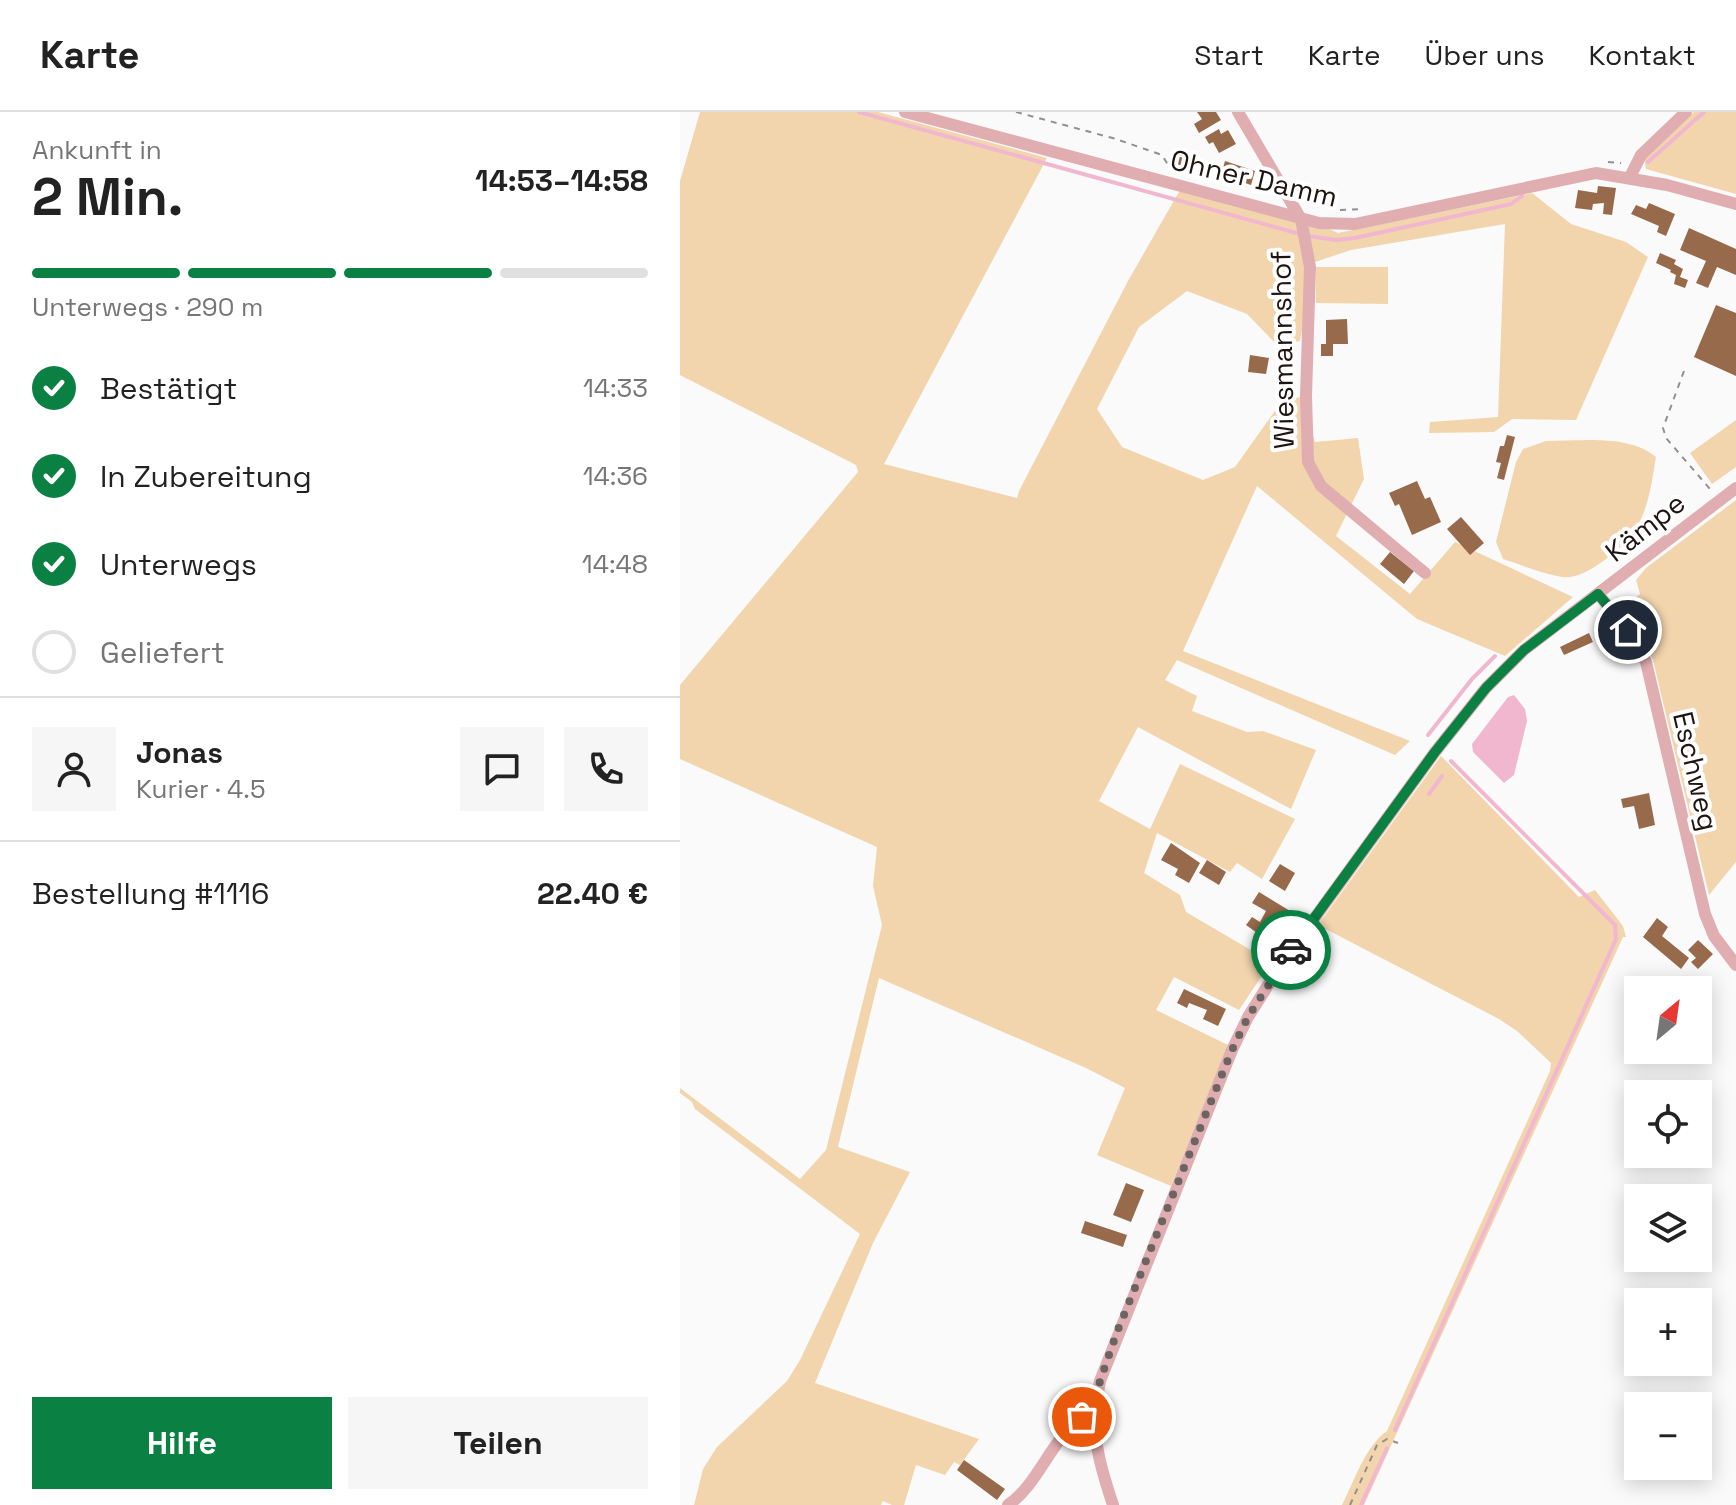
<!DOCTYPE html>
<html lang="de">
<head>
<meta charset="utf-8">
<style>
	:root { --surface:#fff; --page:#f6f6f6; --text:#222; --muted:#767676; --line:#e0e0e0; --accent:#0b8043 }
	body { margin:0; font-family:"Space Grotesk",sans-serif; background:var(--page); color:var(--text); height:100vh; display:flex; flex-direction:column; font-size:30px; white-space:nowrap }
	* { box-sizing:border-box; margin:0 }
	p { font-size:26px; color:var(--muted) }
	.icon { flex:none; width:44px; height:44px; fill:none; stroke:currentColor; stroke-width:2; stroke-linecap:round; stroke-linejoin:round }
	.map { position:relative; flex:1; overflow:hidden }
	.details { display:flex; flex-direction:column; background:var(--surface); width:680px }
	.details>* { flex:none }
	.needle { width:52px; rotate:29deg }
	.fabs { position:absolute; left:944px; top:864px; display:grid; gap:16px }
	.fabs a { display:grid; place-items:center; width:88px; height:88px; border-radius:0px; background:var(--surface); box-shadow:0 4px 20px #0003; font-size:40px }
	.pin { position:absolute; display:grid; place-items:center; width:68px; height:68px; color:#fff; margin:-34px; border:4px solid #fff; border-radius:50%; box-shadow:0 2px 8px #0007 }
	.courier { position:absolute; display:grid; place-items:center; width:80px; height:80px; margin:-40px; border:6px solid #0b8043; border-radius:50%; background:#fff; color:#222; box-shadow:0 2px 10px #0007 }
	.head em { font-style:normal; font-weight:800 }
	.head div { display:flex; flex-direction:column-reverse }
	.head { display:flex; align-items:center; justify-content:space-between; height:136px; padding:0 32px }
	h1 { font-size:52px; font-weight:800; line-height:60px }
	.bar { display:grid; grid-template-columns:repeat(4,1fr); gap:12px 8px; align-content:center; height:96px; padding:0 32px }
	.bar i { height:10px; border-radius:6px; background:var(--line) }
	.bar .selected { background:var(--accent) }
	.bar p { grid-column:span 4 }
	.line { display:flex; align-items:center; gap:20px; padding:0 32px; border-top:2px solid var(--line) }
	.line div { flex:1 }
	.round { display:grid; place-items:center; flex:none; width:84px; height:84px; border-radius:0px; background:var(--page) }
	ol { padding:0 32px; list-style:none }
	li { display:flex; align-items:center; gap:24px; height:88px }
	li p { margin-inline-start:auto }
	li .icon { padding:8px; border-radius:50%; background:var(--accent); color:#fff; stroke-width:4 }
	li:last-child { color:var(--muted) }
	li i { width:44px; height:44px; border:4px solid var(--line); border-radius:50% }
	.primary-button { display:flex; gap:16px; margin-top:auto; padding:16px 32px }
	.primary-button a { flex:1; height:92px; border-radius:0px; background:var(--accent); color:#fff; font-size:32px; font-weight:800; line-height:92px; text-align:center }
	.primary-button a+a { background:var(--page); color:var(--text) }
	header { display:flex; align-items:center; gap:48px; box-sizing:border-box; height:112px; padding:0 40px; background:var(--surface); border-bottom:2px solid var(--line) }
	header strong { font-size:38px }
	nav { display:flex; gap:44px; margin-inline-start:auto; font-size:28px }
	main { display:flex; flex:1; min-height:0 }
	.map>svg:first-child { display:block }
	.green { fill:#f2d4ad }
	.water { fill:#f1b7cf }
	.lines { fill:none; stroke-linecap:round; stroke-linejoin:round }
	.stream { stroke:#f1b7cf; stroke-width:4 }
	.building { fill:#986a4c }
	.path { stroke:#948f8e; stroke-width:2; stroke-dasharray:6 6; stroke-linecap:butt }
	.minor { stroke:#e0adb1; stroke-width:12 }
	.done { stroke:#6b6463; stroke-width:8; stroke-dasharray:0 14.4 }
	.route { stroke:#0b8043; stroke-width:10 }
	.labels { text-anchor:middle; stroke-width:8; stroke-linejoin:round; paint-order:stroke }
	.street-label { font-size:28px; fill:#1e1411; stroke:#fff }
</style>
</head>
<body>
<header>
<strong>Karte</strong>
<nav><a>Start</a><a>Karte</a><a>Über uns</a><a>Kontakt</a></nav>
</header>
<main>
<section class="details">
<div class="head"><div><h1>2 Min.</h1><p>Ankunft in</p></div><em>14:53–14:58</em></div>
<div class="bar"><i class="selected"></i><i class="selected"></i><i class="selected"></i><i></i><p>Unterwegs · 290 m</p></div>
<ol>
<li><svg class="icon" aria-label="check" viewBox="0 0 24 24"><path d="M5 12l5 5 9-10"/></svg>Bestätigt<p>14:33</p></li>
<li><svg class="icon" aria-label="check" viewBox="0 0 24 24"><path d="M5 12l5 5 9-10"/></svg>In Zubereitung<p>14:36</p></li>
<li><svg class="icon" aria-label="check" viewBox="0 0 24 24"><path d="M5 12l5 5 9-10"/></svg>Unterwegs<p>14:48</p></li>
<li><i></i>Geliefert</li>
</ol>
<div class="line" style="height:144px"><a class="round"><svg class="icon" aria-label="person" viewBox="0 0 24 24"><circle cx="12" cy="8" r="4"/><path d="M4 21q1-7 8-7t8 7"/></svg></a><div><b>Jonas</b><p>Kurier · 4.5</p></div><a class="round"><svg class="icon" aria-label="chat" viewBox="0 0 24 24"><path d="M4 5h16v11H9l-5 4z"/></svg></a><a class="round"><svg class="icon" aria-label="phone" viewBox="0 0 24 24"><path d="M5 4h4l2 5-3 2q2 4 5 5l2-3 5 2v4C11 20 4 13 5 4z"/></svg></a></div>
<div class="line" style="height:104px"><div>Bestellung #1116</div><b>22.40 €</b></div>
<div class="primary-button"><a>Hilfe</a><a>Teilen</a></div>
</section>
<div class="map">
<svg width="1056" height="1393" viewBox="0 0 1056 1393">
	<rect width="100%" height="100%" fill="#fafafa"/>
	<path class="green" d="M20,0H198L367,46L204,352L337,386L339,379L448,169L500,78L639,112L658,121L852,81L891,112L946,130L968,145L896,308L832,307L814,320L749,321L750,310L818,305L825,112L671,138L635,150L620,229L597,233L567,202L507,179L459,215L417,297L442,335L523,368L555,355L602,289L621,285L635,330L678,326L684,367L656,424L730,482L775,430L893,485L825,544L737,507L577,374L503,539L730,629L715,643L497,548L485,568L517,584L512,599L567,620L583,619L636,638L611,697L458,615L419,689L470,717L500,652L615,707L582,767L557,751L550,760L477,721L464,761L500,783L506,800L581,844L587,856L559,898L494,865L476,898L548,933L491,1074L417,1043L445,976L406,956L199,866L158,1035L230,1060L193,1131L135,1271L299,1327L280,1353L274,1350L265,1363L236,1353L224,1393H212L203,1389L201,1393H14L23,1357L37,1335L107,1269L120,1248L180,1122L15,997L12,990L0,981V976L120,1067L146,1038L202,813L193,774L197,735L0,647V573L178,360L176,353L0,263V69Z
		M1014,0H1056V82L966,57L964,44Z
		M636,155H708V192L636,191Z
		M1056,308V355L1032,372L1010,341Z
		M866,329C900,329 949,322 976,345C972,368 969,396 956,416C944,435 905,469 882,465C862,462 842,453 823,447L816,430L836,350L843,337Z
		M1056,388V750L1029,783L973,548L962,523L942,497L960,482L956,468L966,456Z
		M761,644L899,785L915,778L943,814L946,825H943L684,1393H662C674,1370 685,1334 707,1319L870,959L871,951L837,919L819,907L638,813Z"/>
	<path class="water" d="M834,583L845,597L847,609L834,663L824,671L793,640L792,632L828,585Z"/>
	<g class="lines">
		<path class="stream" d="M179,0L620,122
			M968,50L1024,0
			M628,124L656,128L675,126L831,92L842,84
			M748,623L792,567L815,544
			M749,682L762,664
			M715,1318L936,827L935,813L771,649
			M681,1393L707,1336"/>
	</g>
	<path class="building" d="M517,0H536L541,8L519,21L514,12L522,7Z
		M539,17L541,22L548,18L556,32L539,41L533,30L529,32L525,25Z
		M504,36L507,45L517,42L520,51L504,57L499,56L494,38Z
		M545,49L575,59L571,73L541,63Z
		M918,74L936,76L932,103L923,102L924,91L913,92L912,98L895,96L898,78L917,81Z
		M969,91L995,102L986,124L977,120L979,114L951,102L956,93L966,97Z
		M1009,116L1056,137V163L1037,155L1028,176L1016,171L1026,149L1000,138Z
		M980,141L996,148L994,152L1003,157L1000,165L1008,168L1005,176L994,172L996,163L990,160L991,158L976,151Z
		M1036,193L1056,201V264L1014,245Z
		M667,207L668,232H653V244H641V232H646V208Z
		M570,243L589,246L586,262L568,260Z
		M827,323L835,325L824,368L817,366L821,351L816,350L820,334H824Z
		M737,369L745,387L750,385L761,410L732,423L719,392L715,394L709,381Z
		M781,405L804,431L790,443L767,417Z
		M710,440L734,459L724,472L700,452Z
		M909,521L913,530L884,543L880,535Z
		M969,681L975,713L959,717L954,694L943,696L941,687Z
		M491,731L520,751L509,771L495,763L498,757L481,748Z
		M527,748L546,760L539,773L519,761Z
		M600,752L615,761L605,779L589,769Z
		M579,780L610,799L591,831L566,813L572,805L580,810L586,799L572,791Z
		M977,806L988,815L982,824L1009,846L1001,857L963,825Z
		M1018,828L1033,842L1018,857L1011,850L1016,846L1008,838Z
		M504,877L546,897L538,914L523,907L527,898L509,891L507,896L497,891Z
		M446,1071L464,1078L451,1110L433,1103Z
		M405,1109L447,1123L443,1135L401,1121Z
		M284,1348L325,1377L317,1388L277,1358Z"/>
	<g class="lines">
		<path class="path" d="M336,0L436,27L482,43L490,56
			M928,50L941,51
			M660,98L682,97
			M1004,259L983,316L986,326L1030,377
			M670,1393L697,1333L707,1327L718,1331"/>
		<path class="minor" d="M225,0L639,111L675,112L916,61L987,73L1056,92
			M558,0L621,107L630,155L626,284L628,350L641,374L745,461
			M950,65L961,43L1006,0
			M918,482L948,518L966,550L1025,802L1034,824L1056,853
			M328,1393C363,1369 373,1316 414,1300
			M433,1393C417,1345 410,1319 420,1269L552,938L568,905L602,851L755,640L806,576L844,538L1056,376"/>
	</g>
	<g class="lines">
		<path class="done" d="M402,1305L414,1300L420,1269L437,1220L552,938L568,905L611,838"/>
		<path class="route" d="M611,838L755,640L806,576L844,538L918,482L948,518"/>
	</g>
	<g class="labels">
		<g class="street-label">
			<text transform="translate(574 66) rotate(13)" y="10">Ohner Damm</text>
			<text transform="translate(602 238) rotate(-91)" y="10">Wiesmannshof</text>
			<text transform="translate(965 415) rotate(-38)" y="10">Kämpe</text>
			<text transform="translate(1016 659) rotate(77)" y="10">Eschweg</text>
		</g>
	</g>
</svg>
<div class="fabs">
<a><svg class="needle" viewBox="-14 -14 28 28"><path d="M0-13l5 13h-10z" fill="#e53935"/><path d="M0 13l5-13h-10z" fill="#767676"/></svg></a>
<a><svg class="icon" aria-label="locate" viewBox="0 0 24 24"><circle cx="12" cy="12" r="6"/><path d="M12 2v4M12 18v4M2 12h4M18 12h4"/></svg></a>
<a><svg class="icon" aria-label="layers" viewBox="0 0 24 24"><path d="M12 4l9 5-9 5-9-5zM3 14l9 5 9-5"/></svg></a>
<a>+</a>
<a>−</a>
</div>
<div class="pin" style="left:402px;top:1305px;background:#ea580c"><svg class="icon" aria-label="bag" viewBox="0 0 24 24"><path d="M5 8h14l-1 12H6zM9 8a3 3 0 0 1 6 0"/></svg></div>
<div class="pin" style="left:948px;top:518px;background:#1f2937"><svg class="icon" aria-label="home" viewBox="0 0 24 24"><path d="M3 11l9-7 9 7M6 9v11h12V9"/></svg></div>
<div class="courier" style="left:611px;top:838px"><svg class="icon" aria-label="car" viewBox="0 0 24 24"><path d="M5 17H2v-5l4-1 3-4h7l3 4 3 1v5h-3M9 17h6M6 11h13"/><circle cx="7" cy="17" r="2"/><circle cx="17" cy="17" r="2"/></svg></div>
</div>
</main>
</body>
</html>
